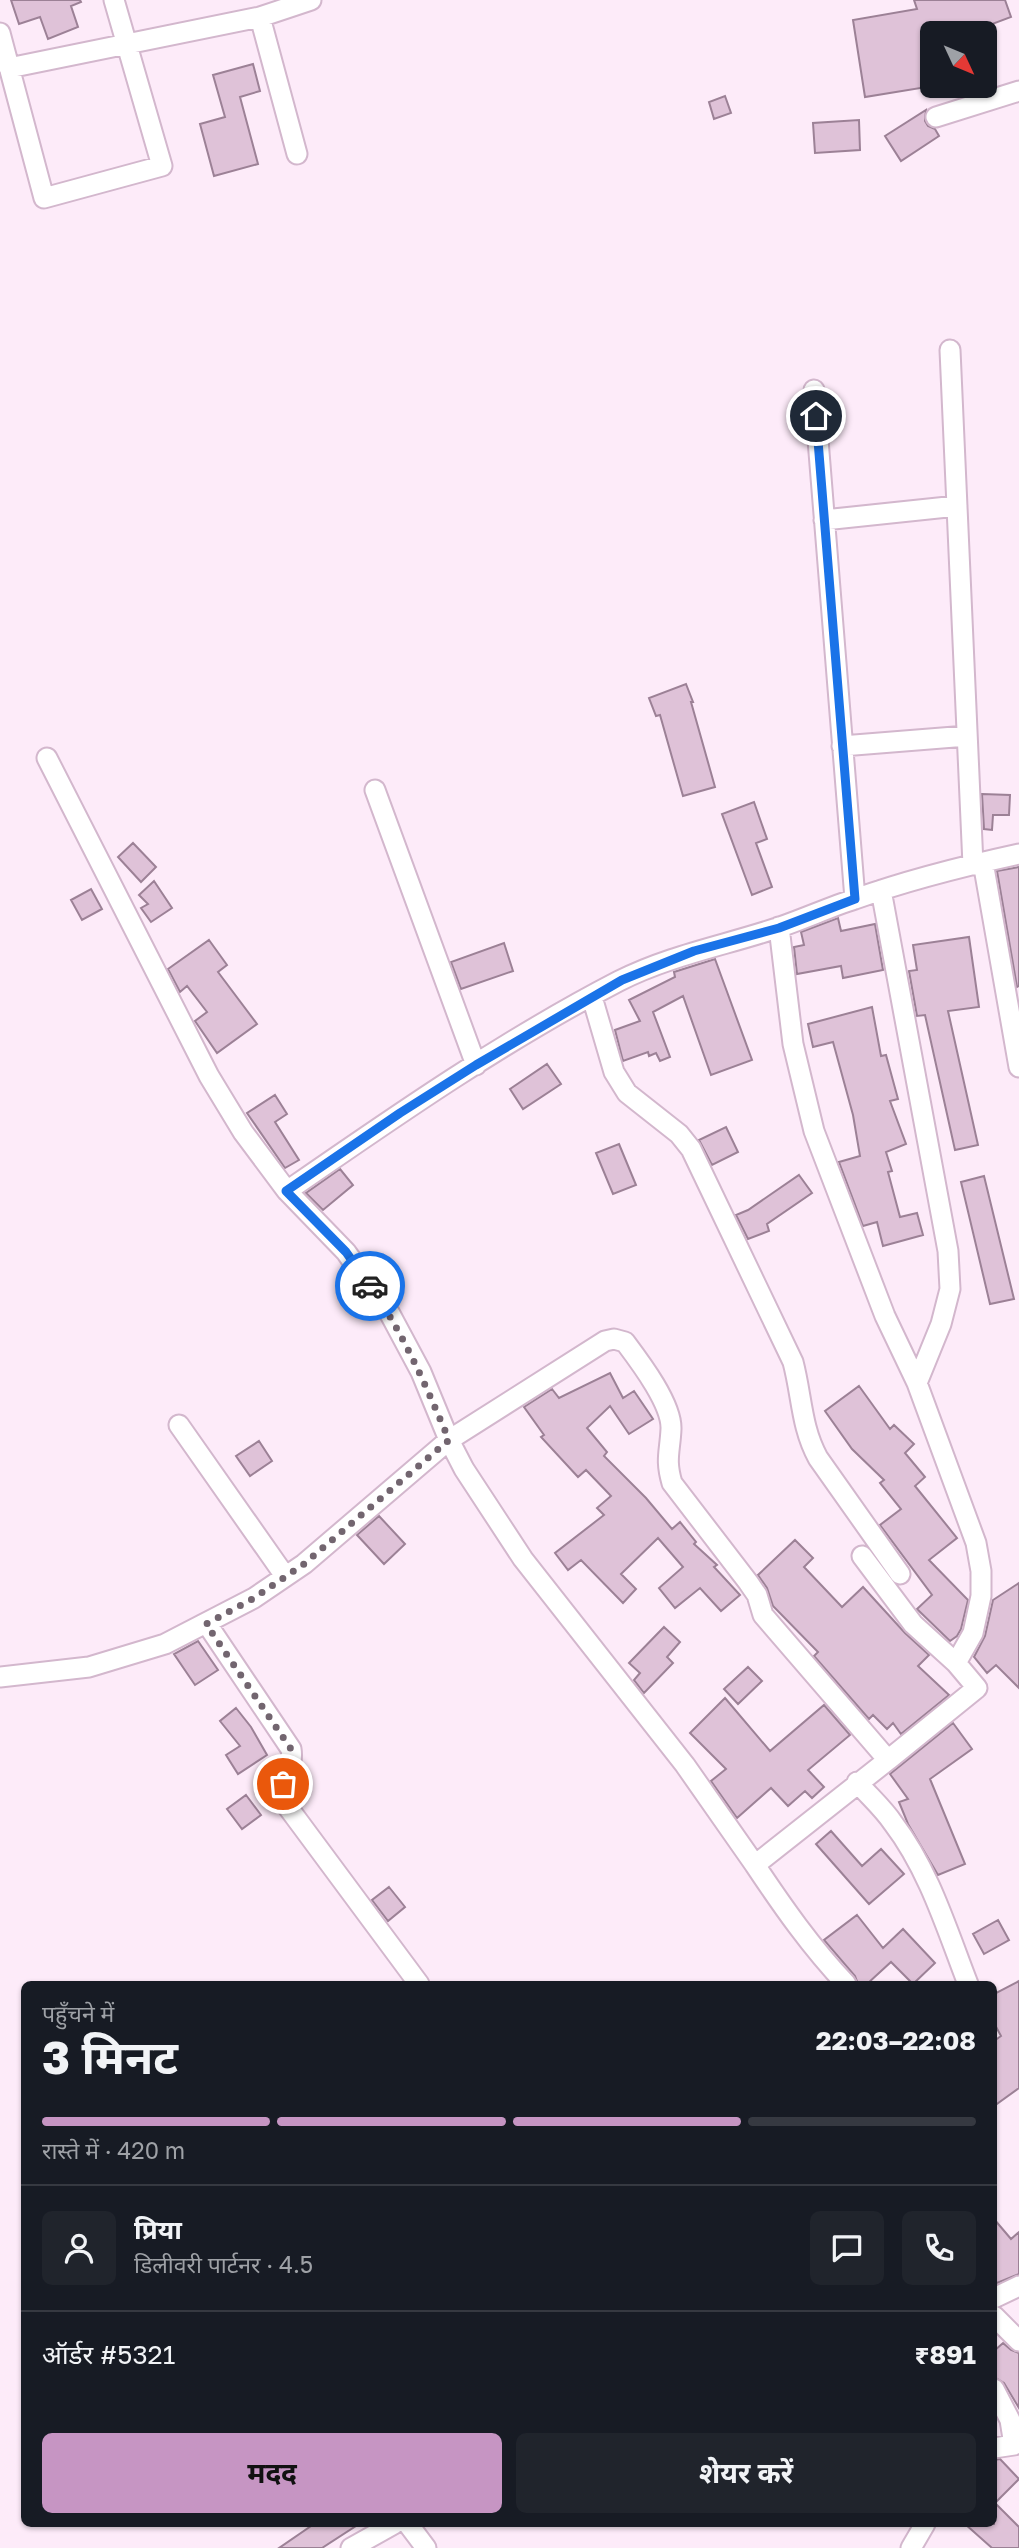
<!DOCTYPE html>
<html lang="hi">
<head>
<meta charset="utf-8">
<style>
	:root { --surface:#171b24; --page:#20242c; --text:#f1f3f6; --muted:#9ea1a6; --line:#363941; --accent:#c695c3 }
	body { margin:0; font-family:"Golos Text","Noto Sans Devanagari",sans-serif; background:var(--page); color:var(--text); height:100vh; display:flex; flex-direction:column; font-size:26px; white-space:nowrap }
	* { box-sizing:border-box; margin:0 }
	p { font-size:23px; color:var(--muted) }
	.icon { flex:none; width:38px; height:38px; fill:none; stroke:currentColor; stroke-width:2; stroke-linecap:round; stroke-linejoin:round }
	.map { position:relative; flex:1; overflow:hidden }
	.details { position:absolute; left:21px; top:1981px; width:976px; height:546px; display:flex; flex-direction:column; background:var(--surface); border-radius:10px; box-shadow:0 2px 5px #0004 }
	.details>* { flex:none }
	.needle { width:46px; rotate:134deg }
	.fabs { position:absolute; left:920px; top:21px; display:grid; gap:14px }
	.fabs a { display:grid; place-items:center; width:77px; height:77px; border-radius:10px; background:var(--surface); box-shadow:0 2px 5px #0004; font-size:35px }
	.pin { position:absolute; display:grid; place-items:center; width:60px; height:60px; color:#fff; margin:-30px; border:4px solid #fff; border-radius:50%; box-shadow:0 2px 7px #0007 }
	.courier { position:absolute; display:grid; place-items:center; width:70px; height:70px; margin:-35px; border:5px solid #1a73e8; border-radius:50%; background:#fff; color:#222; box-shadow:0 2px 9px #0007 }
	.headline em { font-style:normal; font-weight:700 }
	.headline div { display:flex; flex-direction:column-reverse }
	.headline { display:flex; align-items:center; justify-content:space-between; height:119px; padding:0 21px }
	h1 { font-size:46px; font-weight:700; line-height:52px }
	.bar { display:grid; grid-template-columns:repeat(4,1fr); gap:10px 7px; align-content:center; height:84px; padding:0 21px }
	.bar i { height:9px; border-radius:5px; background:var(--line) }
	.bar .selected { background:var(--accent) }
	.bar p { grid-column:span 4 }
	.line { display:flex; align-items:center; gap:18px; padding:0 21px; border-top:2px solid var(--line) }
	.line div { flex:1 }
	.round { display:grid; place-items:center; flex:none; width:74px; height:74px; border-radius:10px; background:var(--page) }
	.cta { display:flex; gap:14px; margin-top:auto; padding:14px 21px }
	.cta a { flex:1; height:80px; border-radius:10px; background:var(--accent); color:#111; font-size:28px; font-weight:700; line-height:80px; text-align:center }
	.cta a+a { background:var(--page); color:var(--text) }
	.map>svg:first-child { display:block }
	.building { fill:#dfc2d8; stroke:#9c8196; stroke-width:2 }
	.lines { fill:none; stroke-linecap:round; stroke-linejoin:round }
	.minor-casing { stroke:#d3b7cd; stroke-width:23 }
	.minor { stroke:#fff; stroke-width:19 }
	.done { stroke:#72656f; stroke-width:7; stroke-dasharray:0 12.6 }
	.route { stroke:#1a73e8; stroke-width:9 }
</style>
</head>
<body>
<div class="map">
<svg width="1019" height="2548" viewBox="0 0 1019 2548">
	<rect width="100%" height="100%" fill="#fdebf9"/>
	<path class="building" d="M11,0H80L81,2L71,6L78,27L48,39L40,17L19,24Z
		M914,0H1005L1011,17L984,27L986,33H933V86L865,97L853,20L917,9Z
		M253,64L260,91L240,97L258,164L214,176L200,124L225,117L213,75Z
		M725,96L731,113L714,119L709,102Z
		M926,110L925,121L928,126L935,129L939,136L901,161L885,136Z
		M859,120L860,150L815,153L813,123Z
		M686,684L693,702H691L715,787L683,796L660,715L656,716L649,698Z
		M982,794L1010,795L1009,815H993L992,830L984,829Z
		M754,802L767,839L756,843L772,887L752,895L722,814Z
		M133,843L156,867L141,882L118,857Z
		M1019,867V986L1017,987L997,871Z
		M154,881L172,908L151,922L141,908L148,904L139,895Z
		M91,889L102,909L82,920L71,900Z
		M838,918L841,931L875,924L883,970L843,978L841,966L797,974L794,947L804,945L801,932Z
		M969,937L979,1007L948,1011L978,1145L955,1150L925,1015L917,1016L909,971L917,970L913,945Z
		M209,940L227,965L218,972L257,1024L217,1053L195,1021L207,1012L187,986L180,992L168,969Z
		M504,943L513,971L461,989L451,962Z
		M715,959L752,1060L711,1075L683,996L653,1012L670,1057L660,1061L656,1053L649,1056L648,1052L623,1061L615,1030L640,1021L629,1000L675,977L674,972Z
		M872,1007L881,1056L886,1055L898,1099L890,1101L906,1144L886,1152L892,1171L888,1172L900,1217L917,1213L923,1235L883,1246L877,1222L863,1226L839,1162L860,1156L853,1115L833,1042L813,1047L808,1024Z
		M547,1064L561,1084L523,1109L510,1089Z
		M275,1095L287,1114L275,1122L299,1160L285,1168L247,1113Z
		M726,1127L738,1152L712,1165L699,1140Z
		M619,1144L636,1185L613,1194L596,1153Z
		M340,1169L353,1185L323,1210L306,1193Z
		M799,1175L812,1193L767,1224L769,1231L748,1239L736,1215L748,1210Z
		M984,1176L1014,1299L990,1304L961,1182Z
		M610,1373L623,1398L634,1391L653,1419L629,1434L610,1406L587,1428L607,1452L604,1456L646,1498L672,1529L680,1522L696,1542L694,1544L717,1565L714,1567L740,1595L721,1611L700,1588L675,1608L659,1588L683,1567L658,1538L621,1574L636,1589L623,1603L581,1560L568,1570L555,1553L604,1515L597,1508L611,1496L586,1470L578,1477L541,1437L544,1435L524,1407L552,1389L559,1398Z
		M859,1386L890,1429L894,1425L914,1444L905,1453L925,1477L915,1486L957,1538L929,1560L968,1600L961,1629L957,1636L950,1641L917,1609L932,1595L880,1525L901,1509L880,1483L884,1480L852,1449L825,1411Z
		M259,1441L272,1461L250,1476L236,1456Z
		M379,1516L405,1544L384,1564L357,1535Z
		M795,1540L813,1558L804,1567L842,1607L863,1587L905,1633L929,1655L918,1666L949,1695L901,1734L893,1723L887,1729L873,1715L869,1719L814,1656L818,1652L773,1606L767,1588L758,1575Z
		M1019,1583V1688L996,1665L987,1673L974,1657L985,1636L993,1600Z
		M664,1627L680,1642L667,1657L673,1663L644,1693L634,1680L640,1673L629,1663Z
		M198,1641L218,1670L195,1685L174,1654Z
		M748,1667L762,1681L738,1704L724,1689Z
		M725,1698L770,1751L824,1705L850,1735L808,1770L824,1787L812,1798L805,1791L788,1806L771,1788L737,1818L711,1781L726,1769L690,1733Z
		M236,1708L251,1727L267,1755L238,1774L226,1755L240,1746L220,1721Z
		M953,1723L972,1749L930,1779L965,1864L938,1875L908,1824L899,1802L908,1799L890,1774Z
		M246,1795L261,1815L242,1829L227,1809Z
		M831,1831L862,1866L881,1849L904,1874L869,1904L816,1844Z
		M389,1887L405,1907L388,1921L372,1900Z
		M857,1915L883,1948L903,1929L935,1963L913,1984L891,1962L867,1984H858L855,1976L824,1940Z
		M998,1920L1009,1940L984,1954L973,1934Z
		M1019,1981V2088L994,2106V2041L1001,2036L994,2023V1994Z
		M994,2219L1011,2239L1019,2232V2274L997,2283L994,2279Z
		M1003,2343L1011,2350L1019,2353V2408L1004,2383L994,2377V2351Z
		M1000,2459L1019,2479L995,2503L1019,2527V2548H992L965,2524H994V2460Z
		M314,2524H359L322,2548H279Z"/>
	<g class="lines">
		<g class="minor-casing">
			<path id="minor" d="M260,17L297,154
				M0,33L44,198L162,166L114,0
				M9,68L260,17L311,0
				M936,117L1019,91
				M950,350L973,865
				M814,390L855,899
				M824,520L957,506
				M842,746L967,736
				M47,758L209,1076L243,1132L287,1191
				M375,790L476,1065
				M983,862L1019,1067
				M881,890L948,1251L950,1289L941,1324L917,1383
				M779,927L793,1044L814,1131L885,1316L917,1383L976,1543L981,1571V1596L973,1633L956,1663L977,1688L888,1760
				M592,997L614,1072L627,1093L679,1134L691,1149L793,1362C802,1396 801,1427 818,1458L900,1574
				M179,1425L285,1576
				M862,1556L913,1624L956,1663
				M207,1624L291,1749C295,1772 275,1780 287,1806L419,1984
				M0,1677L89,1667L165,1644L254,1598L304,1564L449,1440L605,1341L614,1339L625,1342C640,1362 672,1404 671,1429C670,1452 665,1459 672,1483L748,1582L757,1595L763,1615L888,1760L755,1865L685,1765L523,1559L464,1469L449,1440L421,1372L390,1314L346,1252L287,1191C394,1117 503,1041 619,981C670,955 727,945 780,927C806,918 830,907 855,899C908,880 964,866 1019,854
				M857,1782C869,1796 883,1808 893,1823C929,1870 947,1930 968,1984
				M755,1865C783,1907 811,1947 846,1984
				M994,2298L1019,2286
				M994,2316L1019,2341
				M994,2389L1010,2420L1014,2445L994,2448
				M408,2524L426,2548
				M351,2548L394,2524
				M911,2548L925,2524"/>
		</g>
		<use href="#minor" class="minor"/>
	</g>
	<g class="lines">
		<path class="done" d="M283,1784L292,1758L291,1749L206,1624L254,1598L304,1564L449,1440C426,1386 404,1334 370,1286"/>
		<path class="route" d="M370,1286L346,1252L286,1191L400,1113L476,1065L622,980L694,951L779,928L855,899L816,416"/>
	</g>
</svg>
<div class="fabs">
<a><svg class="needle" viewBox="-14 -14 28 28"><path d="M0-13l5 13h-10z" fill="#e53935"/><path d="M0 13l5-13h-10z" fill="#9ea1a6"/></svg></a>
</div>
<div class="pin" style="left:283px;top:1784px;background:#ea580c"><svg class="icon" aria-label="bag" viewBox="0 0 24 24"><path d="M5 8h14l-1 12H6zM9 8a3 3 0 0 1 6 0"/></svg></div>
<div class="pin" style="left:816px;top:416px;background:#1f2937"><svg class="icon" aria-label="home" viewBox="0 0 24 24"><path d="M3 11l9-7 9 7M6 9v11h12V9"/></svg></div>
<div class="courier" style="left:370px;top:1286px"><svg class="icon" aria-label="car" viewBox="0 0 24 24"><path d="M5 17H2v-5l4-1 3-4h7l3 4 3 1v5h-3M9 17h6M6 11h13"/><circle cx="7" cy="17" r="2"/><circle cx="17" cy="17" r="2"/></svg></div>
<section class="details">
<div class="headline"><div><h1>3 मिनट</h1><p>पहुँचने में</p></div><em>22:03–22:08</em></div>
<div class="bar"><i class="selected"></i><i class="selected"></i><i class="selected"></i><i></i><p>रास्ते में · 420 m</p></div>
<div class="line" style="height:126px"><a class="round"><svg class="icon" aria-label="person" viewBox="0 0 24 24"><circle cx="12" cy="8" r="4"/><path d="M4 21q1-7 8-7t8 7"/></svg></a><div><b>प्रिया</b><p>डिलीवरी पार्टनर · 4.5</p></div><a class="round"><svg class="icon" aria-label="chat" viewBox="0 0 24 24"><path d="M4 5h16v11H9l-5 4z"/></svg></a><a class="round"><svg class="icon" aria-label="phone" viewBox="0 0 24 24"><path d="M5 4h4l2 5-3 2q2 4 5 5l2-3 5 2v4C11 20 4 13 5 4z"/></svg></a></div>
<div class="line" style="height:91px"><div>ऑर्डर #5321</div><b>₹891</b></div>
<div class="cta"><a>मदद</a><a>शेयर करें</a></div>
</section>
</div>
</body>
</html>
